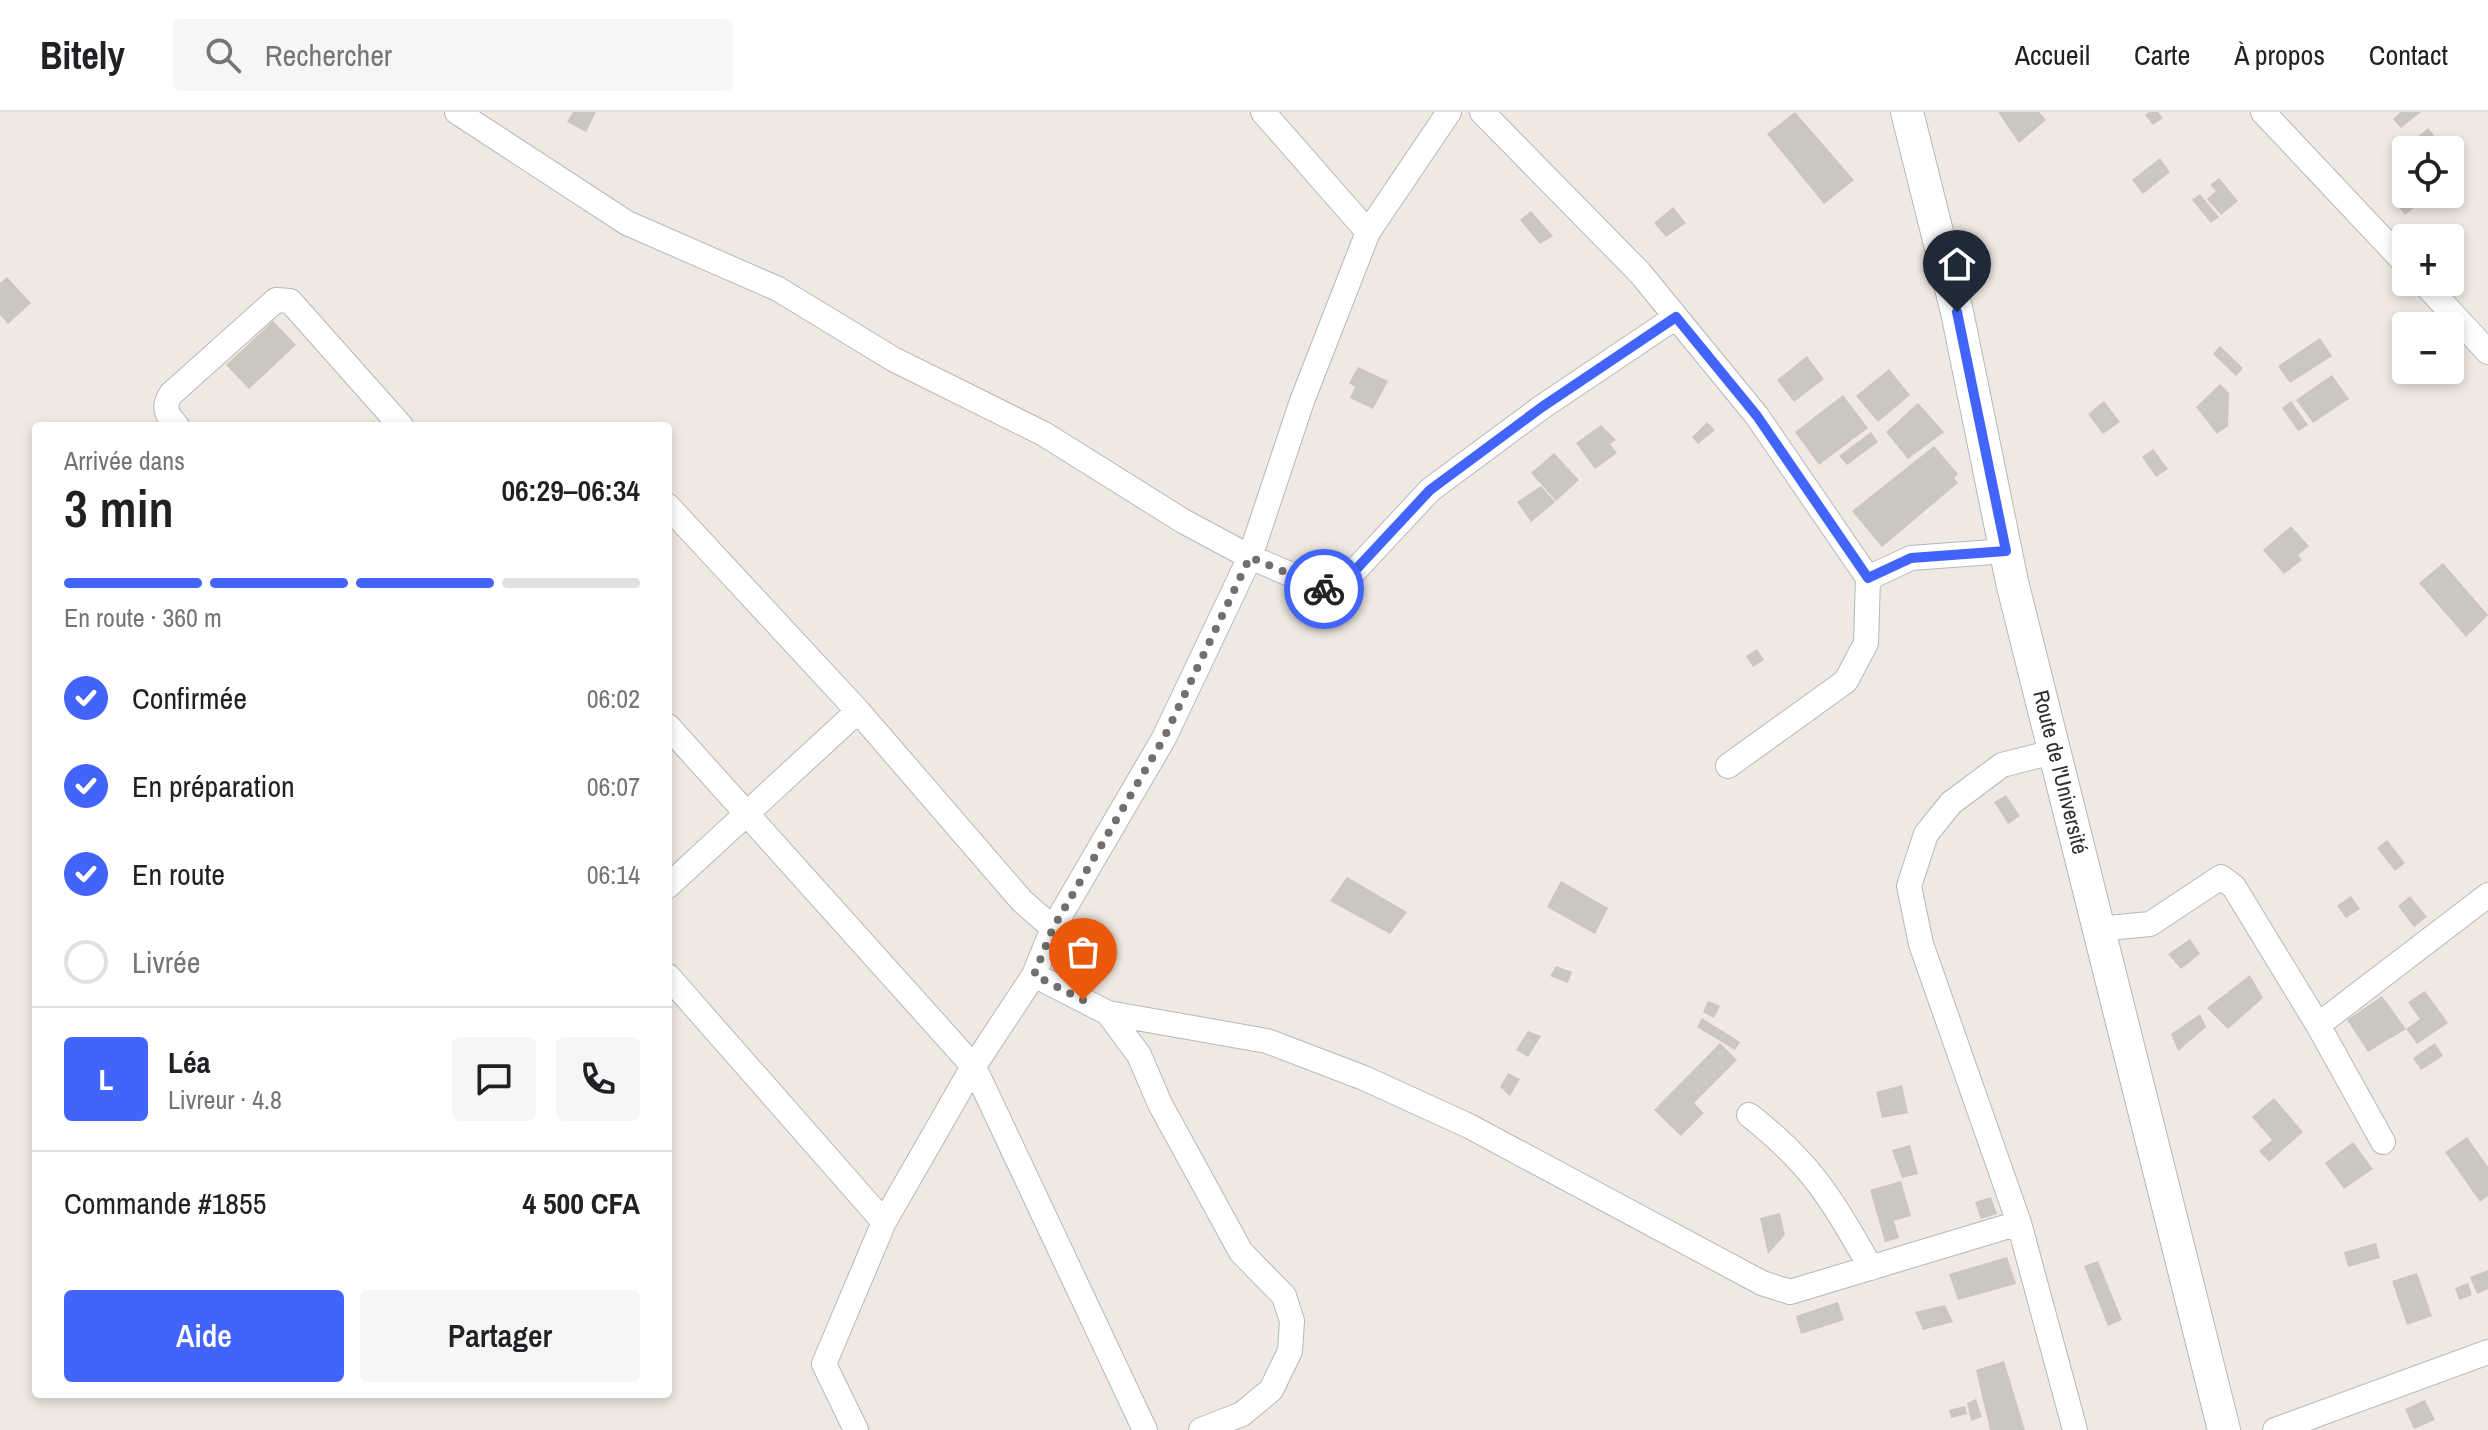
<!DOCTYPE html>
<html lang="fr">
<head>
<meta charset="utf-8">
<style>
	:root { --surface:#fff; --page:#f6f6f6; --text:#202124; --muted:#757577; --line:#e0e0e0; --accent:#4264fb }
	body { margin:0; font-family:"Archivo Narrow",sans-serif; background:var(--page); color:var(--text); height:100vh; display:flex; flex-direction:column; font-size:30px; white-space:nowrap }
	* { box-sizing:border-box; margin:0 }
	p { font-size:26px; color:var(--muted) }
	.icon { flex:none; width:44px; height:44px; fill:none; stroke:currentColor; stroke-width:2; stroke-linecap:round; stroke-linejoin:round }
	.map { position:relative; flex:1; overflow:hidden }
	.drawer { position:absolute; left:32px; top:310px; width:640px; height:976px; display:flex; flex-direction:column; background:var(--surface); border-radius:8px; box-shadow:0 4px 12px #0003 }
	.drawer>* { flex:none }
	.controls { position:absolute; left:2392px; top:24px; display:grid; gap:16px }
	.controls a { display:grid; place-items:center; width:72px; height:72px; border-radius:8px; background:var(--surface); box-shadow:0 4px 12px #0003; font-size:40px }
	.pin { position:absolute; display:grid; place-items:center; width:68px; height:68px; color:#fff; margin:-82px -34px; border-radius:50% 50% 50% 0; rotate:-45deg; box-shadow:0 0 8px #0007 }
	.pin .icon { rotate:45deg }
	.courier { position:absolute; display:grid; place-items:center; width:80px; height:80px; margin:-40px; border:6px solid #4264fb; border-radius:50%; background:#fff; color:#222; box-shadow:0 2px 10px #0007 }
	.summary em { font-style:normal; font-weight:600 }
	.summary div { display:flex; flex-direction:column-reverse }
	.summary { display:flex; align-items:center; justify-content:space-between; height:136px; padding:0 32px }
	h1 { font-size:52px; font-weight:600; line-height:60px }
	.bar { display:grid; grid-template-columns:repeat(4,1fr); gap:12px 8px; align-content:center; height:96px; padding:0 32px }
	.bar i { height:10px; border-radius:6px; background:var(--line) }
	.bar .selected { background:var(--accent) }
	.bar p { grid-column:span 4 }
	.line { display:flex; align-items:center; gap:20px; padding:0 32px; border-top:2px solid var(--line) }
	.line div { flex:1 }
	.round { display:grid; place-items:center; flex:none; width:84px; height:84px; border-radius:8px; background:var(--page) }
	ol { padding:0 32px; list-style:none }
	li { display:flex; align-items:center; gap:24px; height:88px }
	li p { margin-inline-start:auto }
	li .icon { padding:8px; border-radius:50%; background:var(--accent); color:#fff; stroke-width:4 }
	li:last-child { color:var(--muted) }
	li i { width:44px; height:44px; border:4px solid var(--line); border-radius:50% }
	.primary-button { display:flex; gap:16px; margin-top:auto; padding:16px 32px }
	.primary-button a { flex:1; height:92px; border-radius:8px; background:var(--accent); color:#fff; font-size:32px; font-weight:600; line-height:92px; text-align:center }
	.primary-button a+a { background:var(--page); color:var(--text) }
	header { display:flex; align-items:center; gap:48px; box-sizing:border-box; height:112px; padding:0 40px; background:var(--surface); border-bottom:2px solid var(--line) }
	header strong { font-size:38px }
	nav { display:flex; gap:44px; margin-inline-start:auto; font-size:28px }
	.search { width:560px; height:72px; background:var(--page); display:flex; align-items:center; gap:20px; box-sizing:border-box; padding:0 28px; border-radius:8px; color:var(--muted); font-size:30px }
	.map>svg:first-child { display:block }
	.building { fill:#cbc7bf }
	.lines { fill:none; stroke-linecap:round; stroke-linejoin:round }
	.street-casing { stroke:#b4b7c1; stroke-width:26 }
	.secondary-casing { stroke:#b4b7c1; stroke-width:34 }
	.street { stroke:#fff; stroke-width:24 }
	.secondary { stroke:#fff; stroke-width:32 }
	.done { stroke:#726f6d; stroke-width:8; stroke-dasharray:0 14.4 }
	.route { stroke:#4264fb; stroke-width:10 }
	.labels { text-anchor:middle; stroke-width:6; stroke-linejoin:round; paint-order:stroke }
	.street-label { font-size:22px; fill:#2e2e2e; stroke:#fff }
</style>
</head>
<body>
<header>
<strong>Bitely</strong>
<div class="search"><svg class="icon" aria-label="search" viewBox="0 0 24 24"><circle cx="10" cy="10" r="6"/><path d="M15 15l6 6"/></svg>Rechercher</div>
<nav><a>Accueil</a><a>Carte</a><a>À propos</a><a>Contact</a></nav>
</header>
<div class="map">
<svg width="2488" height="1318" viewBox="0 0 2488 1318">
	<rect width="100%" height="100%" fill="#efe9e1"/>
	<path class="building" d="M573,0H596L586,20L567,10Z
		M1795,0L1854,68L1824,92L1767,22Z
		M1998,0H2039L2046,8L2019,31Z
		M2149,0H2158L2163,6L2153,13L2145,3Z
		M2401,0H2421L2401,16L2393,7Z
		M2428,16L2446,38H2408L2406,35Z
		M2160,46L2170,60L2143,82L2132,68Z
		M2219,66L2238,89L2221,103L2207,87L2216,79L2210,73Z
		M2406,78V82H2431L2405,103L2393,89Z
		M2200,82L2219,105L2211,111L2192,88Z
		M1673,95L1686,111L1666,125L1654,111Z
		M1531,99L1553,124L1540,132L1520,108Z
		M7,165L31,191L8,212L0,203V171Z
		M273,209L296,233L249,277L226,253Z
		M2320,226L2332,244L2290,271L2278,254Z
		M2220,234L2243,256L2236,264L2213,242Z
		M1807,244L1824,267L1794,290L1777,268Z
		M1358,255L1388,269L1373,297L1350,286L1355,275L1349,271Z
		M1889,257L1910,283L1878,310L1856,284Z
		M2332,263L2349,287L2313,311L2296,288Z
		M2220,272L2229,281L2228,314L2217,322L2196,295Z
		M1843,283L1868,316L1819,353L1795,320Z
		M2104,289L2120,310L2103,322L2088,302Z
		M2291,289L2308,313L2298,319L2282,296Z
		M1918,291L1944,320L1908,347L1886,320Z
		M1707,310L1715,318L1698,332L1692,325Z
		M1601,313L1616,328L1610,332L1617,341L1595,357L1576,331Z
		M1871,320L1878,330L1847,353L1839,344Z
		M1934,334L1958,362L1954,366L1958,371L1882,435L1852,399Z
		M2153,337L2168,357L2156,365L2142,345Z
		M1554,341L1579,368L1556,389L1531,361Z
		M1541,374L1555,390L1531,410L1517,390Z
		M2291,414L2309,434L2298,443L2302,448L2284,462L2263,438Z
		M2443,451L2488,503L2466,525L2419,471Z
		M1757,537L1764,548L1753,555L1746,544Z
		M2006,683L2020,704L2008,712L1994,690Z
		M2387,728L2405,751L2395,759L2377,736Z
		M1347,765L1407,800L1390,822L1330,789Z
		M1561,769L1608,796L1595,822L1547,795Z
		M2351,784L2360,797L2346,806L2337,794Z
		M2410,784L2427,805L2414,815L2398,794Z
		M2190,827L2200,842L2181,857L2168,842Z
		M1556,854L1572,860L1568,871L1550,864Z
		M2250,863L2263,886L2228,917L2207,896Z
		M2425,879L2448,911L2417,932L2406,917L2420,907L2408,890Z
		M2382,884L2406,917L2368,940L2347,908Z
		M1708,889L1720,894L1714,906L1703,900Z
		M2200,902L2206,915L2178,939L2171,922Z
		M1702,906L1740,930L1735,938L1697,915Z
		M1528,919L1541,924L1528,945L1516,938Z
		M1720,931L1737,948L1694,991L1704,1001L1681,1024L1654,998Z
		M2435,931L2443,944L2421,958L2413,946Z
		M1508,961L1520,967L1510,984L1500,975Z
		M1902,973L1908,1001L1882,1006L1876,980Z
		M2274,986L2303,1020L2269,1050L2259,1039L2272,1028L2252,1005Z
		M2467,1025L2488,1055V1084L2480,1090L2445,1040Z
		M2353,1030L2373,1057L2344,1077L2325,1051Z
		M1910,1033L1918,1062L1902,1066L1892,1038Z
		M1901,1069L1911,1104L1894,1109L1899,1126L1885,1130L1870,1078Z
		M1991,1085L1997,1102L1981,1107L1975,1090Z
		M1780,1101L1785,1123L1768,1142L1760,1106Z
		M2376,1131L2380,1146L2348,1155L2344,1140Z
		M2007,1145L2016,1172L1958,1188L1949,1162Z
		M2098,1149L2122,1208L2108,1214L2084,1154Z
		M2488,1158V1177L2477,1182L2470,1165Z
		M2417,1161L2432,1204L2407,1213L2392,1169Z
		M2468,1171L2472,1183L2459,1188L2455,1176Z
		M1838,1190L1844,1208L1801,1222L1796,1204Z
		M1945,1193L1953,1210L1923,1218L1915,1200Z
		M2004,1249L2025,1318H1990L1976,1258Z
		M1976,1287L1982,1305L1971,1309L1967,1291Z
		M2425,1288L2435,1308L2414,1317L2405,1297Z
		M1965,1294L1967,1302L1951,1306L1949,1298Z"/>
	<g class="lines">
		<g class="street-casing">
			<path id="street" d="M457,0L627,111L778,177L893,247L1044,322L1183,409L1250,445L1334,481L1430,378L1542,295L1676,205
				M1263,0L1368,120
				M1482,0L1640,161L1757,304L1868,466L1866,531L1846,569L1728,654
				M2263,0L2406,152
				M2423,170L2488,240
				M177,314C167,303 162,296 171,282L276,188L290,189L401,314
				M668,394L858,599L1022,789L1053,816
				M1868,466L1911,446L2006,439
				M668,614L974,955L1145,1318
				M2057,639L2002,653L1951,691L1926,722L1909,774L1921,832L2019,1111L2075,1318
				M668,774L858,599
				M2098,817L2150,812L2221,765L2234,775L2318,913L2383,1030
				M1034,863L1108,901L1267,929L1364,966L1469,1014L1762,1171L1790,1180L2019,1111
				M668,864L884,1110
				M1108,901L1139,943L1160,992L1241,1140L1284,1184L1292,1209L1290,1239L1271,1278L1242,1302L1201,1318
				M2318,913L2488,783
				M1749,1003C1812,1052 1832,1088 1871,1156
				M856,1318L824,1252L884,1110L970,960L1034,863L1053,816L1164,626L1250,445L1302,289L1368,120L1449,0
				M2275,1318L2488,1240"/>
		</g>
		<g class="secondary-casing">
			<path id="secondary" d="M1907,0L1957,200L2012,470L2224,1318"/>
		</g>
		<use href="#street" class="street"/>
		<use href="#secondary" class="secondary"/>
	</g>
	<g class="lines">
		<path class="done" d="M1083,888L1034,863L1053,816L1164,626L1250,445L1324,477"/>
		<path class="route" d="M1324,477L1334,481L1430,378L1542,295L1676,205L1757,304L1868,466L1911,446L2006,439L1957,200"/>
	</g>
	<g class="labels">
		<g class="street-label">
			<text transform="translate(2061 660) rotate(76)" y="8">Route de l'Université</text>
		</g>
	</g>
</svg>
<div class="controls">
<a><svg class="icon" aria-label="locate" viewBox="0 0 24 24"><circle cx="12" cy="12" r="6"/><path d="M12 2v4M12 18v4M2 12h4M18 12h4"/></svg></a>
<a>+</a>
<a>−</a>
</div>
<div class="pin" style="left:1083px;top:888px;background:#ea580c"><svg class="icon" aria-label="bag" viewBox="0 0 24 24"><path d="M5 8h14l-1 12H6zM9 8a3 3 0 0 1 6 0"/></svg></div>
<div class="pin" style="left:1957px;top:200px;background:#1f2937"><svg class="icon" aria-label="home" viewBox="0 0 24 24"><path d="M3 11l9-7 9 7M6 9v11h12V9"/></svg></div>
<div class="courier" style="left:1324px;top:477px"><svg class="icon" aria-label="bike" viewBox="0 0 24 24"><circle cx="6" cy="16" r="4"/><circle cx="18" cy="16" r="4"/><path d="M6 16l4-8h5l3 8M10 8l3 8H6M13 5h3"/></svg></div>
<section class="drawer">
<div class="summary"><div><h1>3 min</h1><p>Arrivée dans</p></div><em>06:29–06:34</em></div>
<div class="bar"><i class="selected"></i><i class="selected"></i><i class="selected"></i><i></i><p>En route · 360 m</p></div>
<ol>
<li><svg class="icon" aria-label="check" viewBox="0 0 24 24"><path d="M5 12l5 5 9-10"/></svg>Confirmée<p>06:02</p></li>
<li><svg class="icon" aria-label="check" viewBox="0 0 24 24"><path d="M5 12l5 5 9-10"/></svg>En préparation<p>06:07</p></li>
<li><svg class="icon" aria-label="check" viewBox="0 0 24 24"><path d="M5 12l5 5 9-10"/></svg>En route<p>06:14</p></li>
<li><i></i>Livrée</li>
</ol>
<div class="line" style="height:144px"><b class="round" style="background:var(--accent);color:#fff">L</b><div><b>Léa</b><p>Livreur · 4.8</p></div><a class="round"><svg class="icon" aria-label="chat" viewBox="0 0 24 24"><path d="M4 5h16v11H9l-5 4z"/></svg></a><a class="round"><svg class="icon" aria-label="phone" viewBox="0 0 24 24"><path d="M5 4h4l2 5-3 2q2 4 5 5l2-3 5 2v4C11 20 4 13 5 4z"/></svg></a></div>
<div class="line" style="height:104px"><div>Commande #1855</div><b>4 500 CFA</b></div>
<div class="primary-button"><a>Aide</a><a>Partager</a></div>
</section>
</div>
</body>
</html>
